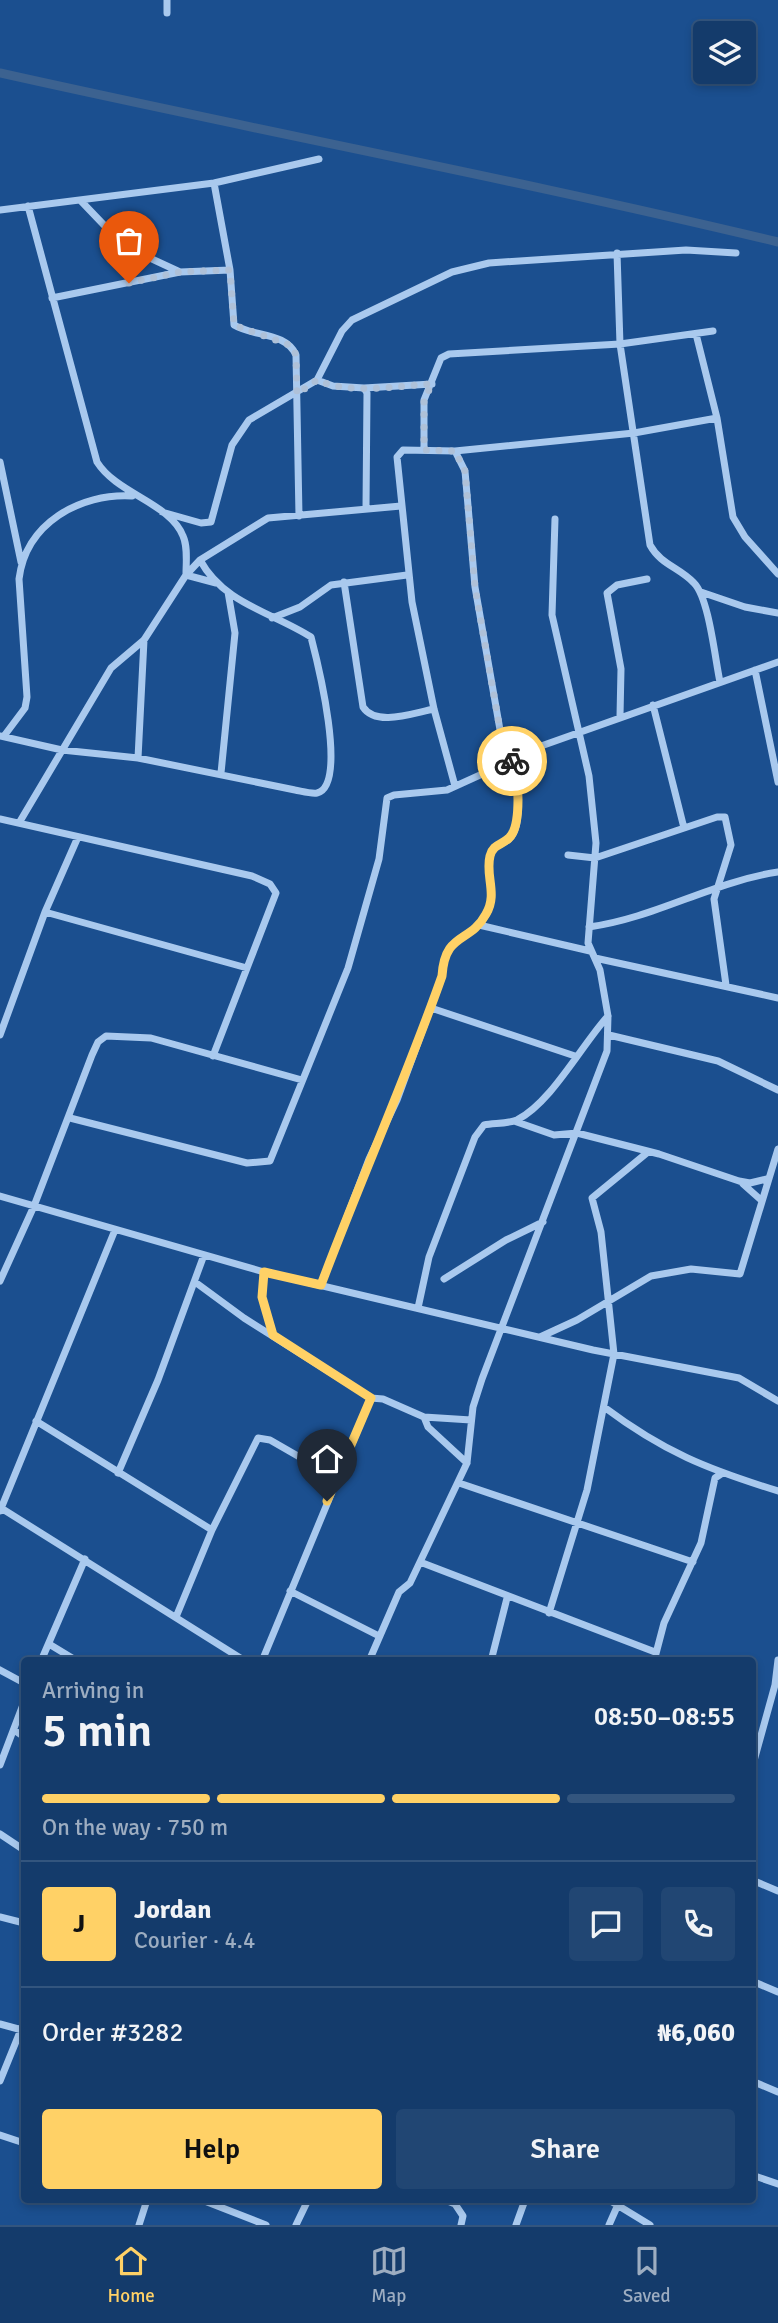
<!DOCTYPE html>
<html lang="en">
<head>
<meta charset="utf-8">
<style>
	:root { --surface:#143b6b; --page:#214673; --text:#f1f3f6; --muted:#9dadc1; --line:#33557e; --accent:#ffd166 }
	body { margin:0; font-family:Signika,sans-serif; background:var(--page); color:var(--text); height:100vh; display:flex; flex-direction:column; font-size:26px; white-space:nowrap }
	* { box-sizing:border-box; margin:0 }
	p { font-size:23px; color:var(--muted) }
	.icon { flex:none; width:38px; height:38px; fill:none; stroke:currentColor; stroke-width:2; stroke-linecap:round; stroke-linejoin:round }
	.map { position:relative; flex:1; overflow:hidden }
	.panel { position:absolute; left:21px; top:1657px; width:735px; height:546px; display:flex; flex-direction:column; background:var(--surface); border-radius:7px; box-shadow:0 4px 10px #0003,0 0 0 2px var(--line) }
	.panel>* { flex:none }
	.buttons { position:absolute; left:693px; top:21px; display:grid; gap:14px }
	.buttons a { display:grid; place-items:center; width:63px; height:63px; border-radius:7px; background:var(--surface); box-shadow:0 4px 10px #0003,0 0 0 2px var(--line); font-size:35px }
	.pin { position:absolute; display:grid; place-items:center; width:60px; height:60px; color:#fff; margin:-72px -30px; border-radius:50% 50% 50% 0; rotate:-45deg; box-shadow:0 0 7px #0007 }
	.pin .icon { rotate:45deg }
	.courier { position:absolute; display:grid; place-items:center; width:70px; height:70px; margin:-35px; border:5px solid #ffd166; border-radius:50%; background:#fff; color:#222; box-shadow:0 2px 9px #0007 }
	.head em { font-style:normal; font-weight:600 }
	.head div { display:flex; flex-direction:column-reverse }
	.head { display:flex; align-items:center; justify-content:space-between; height:119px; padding:0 21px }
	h1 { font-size:46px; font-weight:600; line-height:52px }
	.bar { display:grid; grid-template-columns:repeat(4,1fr); gap:10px 7px; align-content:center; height:84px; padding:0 21px }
	.bar i { height:9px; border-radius:5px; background:var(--line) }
	.bar .on { background:var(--accent) }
	.bar p { grid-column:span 4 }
	.line { display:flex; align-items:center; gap:18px; padding:0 21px; border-top:2px solid var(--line) }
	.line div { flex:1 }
	.round { display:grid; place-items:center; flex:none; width:74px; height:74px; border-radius:7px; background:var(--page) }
	.cta { display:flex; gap:14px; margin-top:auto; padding:14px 21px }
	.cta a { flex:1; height:80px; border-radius:7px; background:var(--accent); color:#111; font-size:28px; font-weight:600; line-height:80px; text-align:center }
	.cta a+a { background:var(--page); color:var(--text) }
	.tab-bar { display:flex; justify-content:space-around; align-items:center; height:98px; border-top:2px solid var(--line); background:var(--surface); font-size:19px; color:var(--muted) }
	.tab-bar a { display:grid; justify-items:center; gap:4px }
	.tab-bar .on { color:var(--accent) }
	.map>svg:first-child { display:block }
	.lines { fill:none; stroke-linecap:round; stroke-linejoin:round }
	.canal { stroke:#3c6290; stroke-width:9 }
	.minor { stroke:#a9c9ee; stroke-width:7 }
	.done { stroke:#afc1d8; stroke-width:7; stroke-dasharray:0 12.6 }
	.route { stroke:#ffd166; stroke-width:9 }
</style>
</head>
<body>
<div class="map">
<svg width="778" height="2225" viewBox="0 0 778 2225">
	<rect width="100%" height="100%" fill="#1b4f8f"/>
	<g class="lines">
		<path class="canal" d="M0,73C259,131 520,180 778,242"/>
		<path class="minor" d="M167,0V13
			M214,183L230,270L234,325C254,337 286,332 296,355L299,516
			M81,201L124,246L180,272
			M28,206L97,462C117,494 170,503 183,536C188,547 186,562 186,574
			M0,210L214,183L319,159
			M617,253L620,344L650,545C661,565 679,567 694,583C709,598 715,659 720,682
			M52,298L180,272L230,270
			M696,334L717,418L733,517L745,537L778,574
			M317,380L333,386L364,388L367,393L366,507
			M364,388L432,384
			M424,450V400L441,358L449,354L620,344L713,331
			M455,451L634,433L717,418
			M0,462L21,562
			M162,512L201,523L211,522L232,445L249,420L317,380L342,331L352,320L452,272L489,263L686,250L736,253
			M186,575L216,583
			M344,582L363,707C376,727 413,713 434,709
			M701,592L745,607L778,613
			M272,618L300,607L331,585L407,575
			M755,670L778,782
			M653,705L684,828
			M620,716L621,669L607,593L617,585L647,579
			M0,736L62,750L138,758L295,790C301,791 311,794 317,793C349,786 317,660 311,637C272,612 224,604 200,560
			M4,736L25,708L27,697L19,579C26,523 80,493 132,496
			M138,758L144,640
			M221,773L235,633L228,592
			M455,786L434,709L412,602L397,457L403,450L455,451L465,471L475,587L506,764
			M0,819L252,876L270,884L276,893L213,1056
			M19,823L111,668L144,640L186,575L200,560L268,518L401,506
			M568,855L595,858L717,817H725L731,845L714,899L726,985
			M45,912L247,968
			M479,925L590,951
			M589,927C655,918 712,882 778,872
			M595,958L778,998
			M431,1008L575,1056
			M0,1035L45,912L78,837
			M609,1035L718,1061L778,1090
			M70,1118L247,1163L270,1161L348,968L379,859L387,798L394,795L447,790L513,760L527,751L778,662
			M514,1121L554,1135L577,1133L659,1154L739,1181L750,1183L767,1179
			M743,1184L761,1200
			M0,1196L264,1272L593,1350L739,1378L778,1401
			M264,1272L262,1297L273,1334
			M444,1279L506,1240L543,1222
			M0,1281L34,1206L92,1055L98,1042L106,1036L151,1038L302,1080
			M195,1282L244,1318L371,1398
			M321,1285L369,1159L397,1100L442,977C444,932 469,944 486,915C498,895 485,877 490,857C492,845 501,846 509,839C525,825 516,780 513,760
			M418,1308L429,1257L475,1137L484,1125C494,1123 507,1124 517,1120C551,1103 581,1046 608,1016
			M540,1337L577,1320L651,1276L691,1269L740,1274L778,1149
			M604,1407C664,1452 707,1469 778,1491
			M424,1417L428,1427L467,1463
			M36,1421L212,1530
			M118,1473L158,1380L204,1255
			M459,1483L693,1562
			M1,1508L245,1661
			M0,1511L115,1230
			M420,1562L655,1652
			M290,1591L379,1636
			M549,1613L587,1490L614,1354L601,1232L592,1198L648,1152
			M176,1617L212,1530L258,1438L270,1440L336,1478
			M49,1644L77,1661
			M41,1661L85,1559
			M262,1661L371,1398L383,1399L424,1417L471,1420
			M369,1661L399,1592L410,1583L467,1463L473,1407L482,1379L607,1051L608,1016L600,970L588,943L596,843L589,776L552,615L555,519
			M491,1661L507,1598
			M654,1661L664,1623L701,1543L715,1478L721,1474
			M0,1670L24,1683
			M14,1730L24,1737
			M0,1765L24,1702
			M752,1768L775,1685L778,1660
			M0,1834L24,1850
			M752,1880L778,1891
			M0,1917L24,1923
			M752,1981L778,1992
			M0,2024L22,2030
			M0,2081L24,2022
			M752,2081L778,2092
			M0,2135L24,2143
			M752,2175L778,2184
			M202,2200L266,2225
			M445,2200L455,2204L463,2216L461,2225
			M609,2200L650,2225
			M139,2225L147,2200
			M296,2225L308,2200
			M516,2225L525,2200
			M609,2225L620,2200"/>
	</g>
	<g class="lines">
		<path class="done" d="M129,283L180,272L230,270L234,325L292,346L296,355L297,394L317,380C350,395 396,386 432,384L424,400V450L455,451L465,471L475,587L506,764L512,761"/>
		<path class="route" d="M327,1501L371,1398L273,1335L262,1297L264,1272L321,1285C360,1181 405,1081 442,976C445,931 470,944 486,914C498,894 485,876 490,856C493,844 502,845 509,838C522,826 519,773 512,761"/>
	</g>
</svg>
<div class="buttons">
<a><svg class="icon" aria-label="layers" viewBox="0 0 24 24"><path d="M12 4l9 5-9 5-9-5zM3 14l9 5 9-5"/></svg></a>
</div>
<div class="pin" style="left:129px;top:283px;background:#ea580c"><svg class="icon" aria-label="bag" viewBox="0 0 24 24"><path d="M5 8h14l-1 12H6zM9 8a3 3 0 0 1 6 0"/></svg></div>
<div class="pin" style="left:327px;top:1501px;background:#1f2937"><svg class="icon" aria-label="home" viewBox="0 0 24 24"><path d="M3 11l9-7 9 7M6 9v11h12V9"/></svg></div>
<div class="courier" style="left:512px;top:761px"><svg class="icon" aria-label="bike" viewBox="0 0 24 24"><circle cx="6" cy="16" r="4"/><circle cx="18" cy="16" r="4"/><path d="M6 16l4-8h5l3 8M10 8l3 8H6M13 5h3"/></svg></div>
<section class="panel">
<div class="head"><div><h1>5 min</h1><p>Arriving in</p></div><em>08:50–08:55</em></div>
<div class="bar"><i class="on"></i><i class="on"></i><i class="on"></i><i></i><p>On the way · 750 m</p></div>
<div class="line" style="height:126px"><b class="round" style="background:var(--accent);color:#111">J</b><div><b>Jordan</b><p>Courier · 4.4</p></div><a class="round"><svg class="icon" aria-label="chat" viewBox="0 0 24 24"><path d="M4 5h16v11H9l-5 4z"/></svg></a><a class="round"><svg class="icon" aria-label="phone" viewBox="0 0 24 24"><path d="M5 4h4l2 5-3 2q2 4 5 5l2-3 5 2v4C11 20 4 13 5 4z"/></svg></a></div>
<div class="line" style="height:91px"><div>Order #3282</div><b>₦6,060</b></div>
<div class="cta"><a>Help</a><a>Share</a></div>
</section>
</div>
<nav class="tab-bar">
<a class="on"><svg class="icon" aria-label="home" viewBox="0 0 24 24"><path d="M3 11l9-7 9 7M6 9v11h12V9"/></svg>Home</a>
<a><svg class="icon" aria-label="map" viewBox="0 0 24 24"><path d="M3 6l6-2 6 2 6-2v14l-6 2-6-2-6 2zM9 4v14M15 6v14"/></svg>Map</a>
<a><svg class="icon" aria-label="saved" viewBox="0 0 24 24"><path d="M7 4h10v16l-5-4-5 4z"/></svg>Saved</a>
</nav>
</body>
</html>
